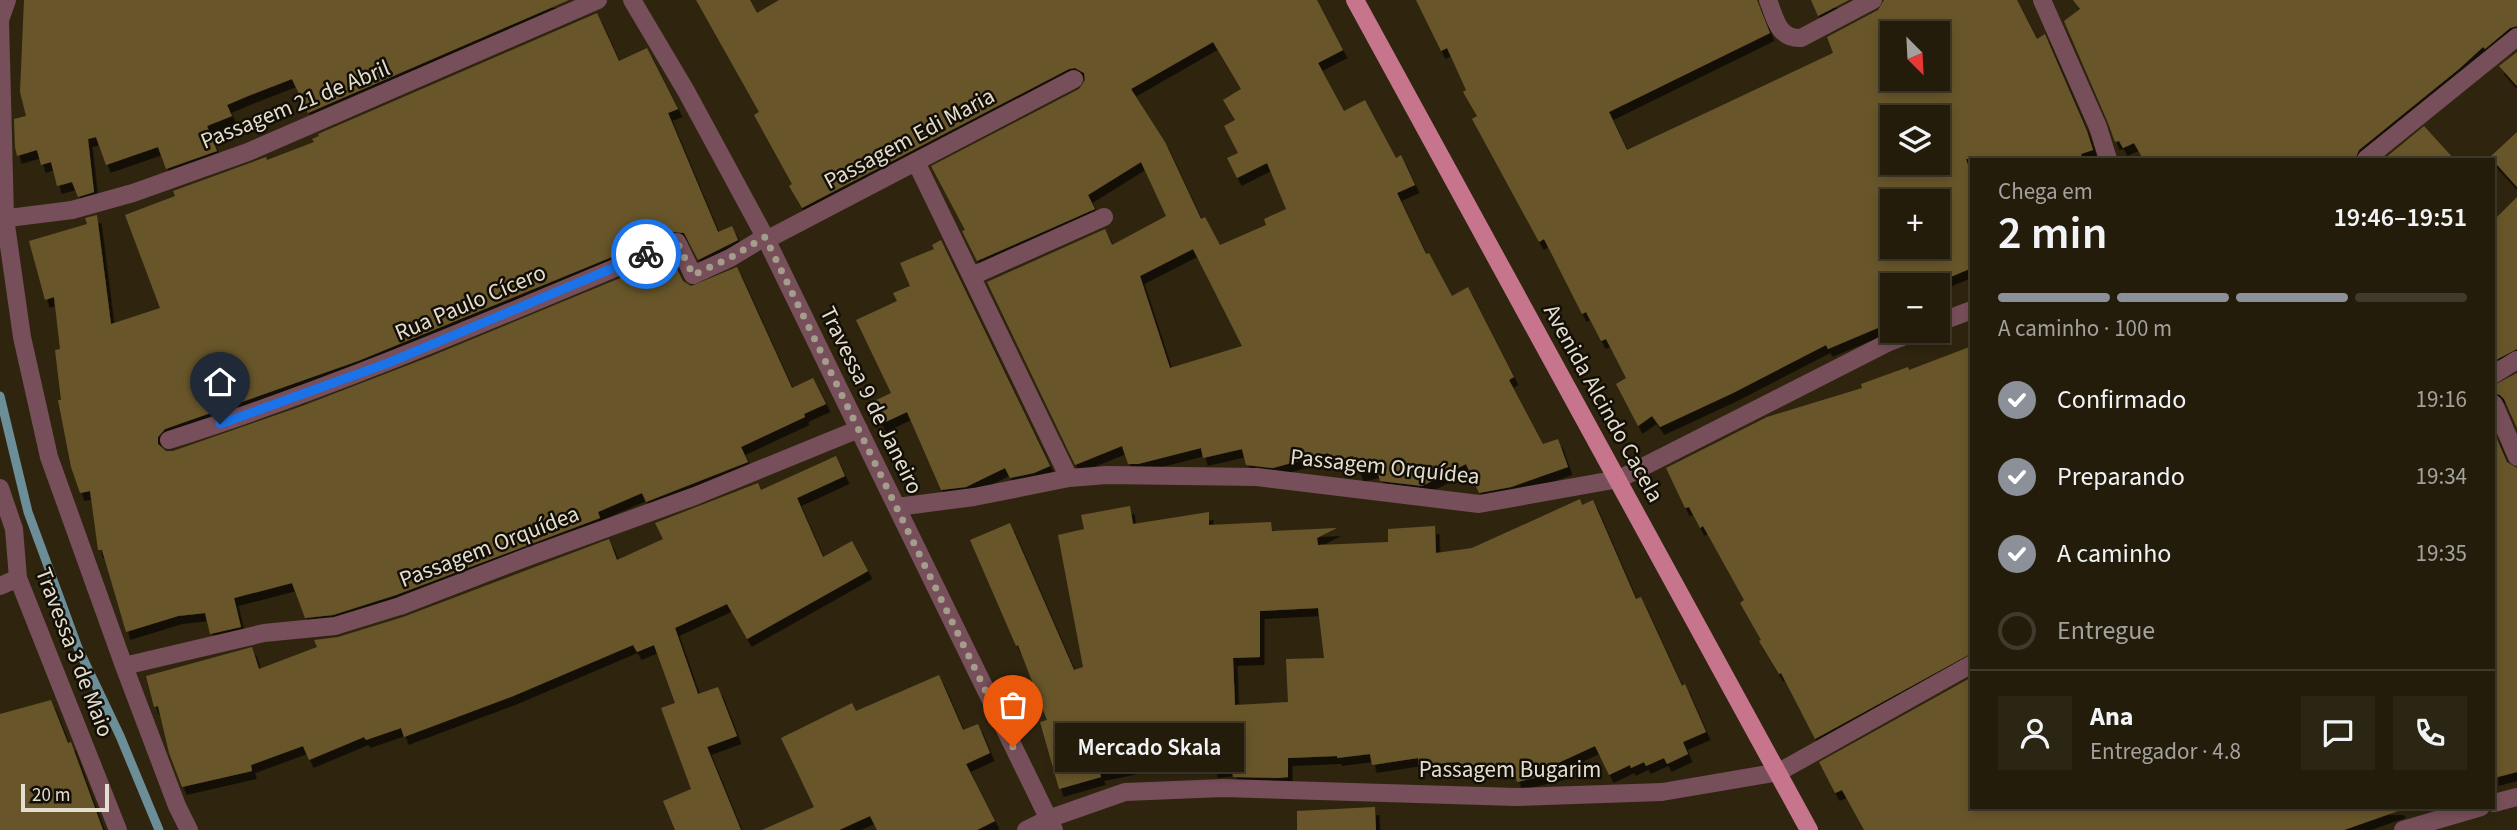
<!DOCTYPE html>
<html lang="pt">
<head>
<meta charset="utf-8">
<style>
	:root { --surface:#231c0b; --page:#2b2514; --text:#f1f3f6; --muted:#a3a19d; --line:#403a2c; --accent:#8c9099 }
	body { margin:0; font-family:"Source Sans 3",sans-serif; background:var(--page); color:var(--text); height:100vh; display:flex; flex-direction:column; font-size:26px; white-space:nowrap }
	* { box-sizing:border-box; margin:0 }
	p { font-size:23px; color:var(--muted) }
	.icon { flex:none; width:38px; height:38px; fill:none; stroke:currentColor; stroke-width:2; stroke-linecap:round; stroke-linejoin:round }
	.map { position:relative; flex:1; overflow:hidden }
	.side { position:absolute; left:1970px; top:158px; width:525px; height:651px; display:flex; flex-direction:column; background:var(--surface); border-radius:0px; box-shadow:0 4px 10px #0003,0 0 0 2px var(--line) }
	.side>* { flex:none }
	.needle { width:46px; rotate:156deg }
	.tools { position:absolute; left:1880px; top:21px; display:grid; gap:14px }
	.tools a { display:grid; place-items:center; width:70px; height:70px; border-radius:0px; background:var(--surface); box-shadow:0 4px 10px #0003,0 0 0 2px var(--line); font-size:35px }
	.scale { position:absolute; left:21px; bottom:18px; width:88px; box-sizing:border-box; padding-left:7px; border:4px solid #e4ded0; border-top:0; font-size:19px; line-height:24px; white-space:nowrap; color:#e4ded0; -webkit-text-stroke:5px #130f06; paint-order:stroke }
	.pin { position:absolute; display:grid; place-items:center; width:60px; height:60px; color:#fff; margin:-72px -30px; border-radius:50% 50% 50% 0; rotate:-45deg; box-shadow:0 0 7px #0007 }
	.pin .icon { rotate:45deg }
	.courier { position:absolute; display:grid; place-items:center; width:70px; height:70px; margin:-35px; border:5px solid #1a73e8; border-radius:50%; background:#fff; color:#222; box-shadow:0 2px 9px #0007 }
	.bubble { position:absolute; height:49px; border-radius:0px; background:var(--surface); box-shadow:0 4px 10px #0003,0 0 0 2px var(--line); font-size:23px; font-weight:600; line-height:49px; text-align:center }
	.overview em { font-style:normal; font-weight:600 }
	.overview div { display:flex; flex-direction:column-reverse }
	.overview { display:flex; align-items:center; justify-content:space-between; height:119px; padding:0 28px }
	h1 { font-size:46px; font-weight:600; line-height:52px }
	.bar { display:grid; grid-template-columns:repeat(4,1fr); gap:10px 7px; align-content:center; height:84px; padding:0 28px }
	.bar i { height:9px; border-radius:5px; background:var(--line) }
	.bar .active { background:var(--accent) }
	.bar p { grid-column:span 4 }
	.line { display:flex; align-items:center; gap:18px; padding:0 28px; border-top:2px solid var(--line) }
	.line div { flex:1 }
	.round { display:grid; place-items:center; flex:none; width:74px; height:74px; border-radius:0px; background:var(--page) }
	ol { padding:0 28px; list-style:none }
	li { display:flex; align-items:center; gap:21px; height:77px }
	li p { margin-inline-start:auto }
	li .icon { padding:7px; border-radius:50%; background:var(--accent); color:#fff; stroke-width:4 }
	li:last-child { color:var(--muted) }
	li i { width:38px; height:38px; border:4px solid var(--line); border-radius:50% }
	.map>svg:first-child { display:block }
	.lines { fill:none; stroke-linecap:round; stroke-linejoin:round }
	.stream { stroke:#6c8e98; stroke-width:9 }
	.building { fill:#68562c; fill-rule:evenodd; filter:url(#shadow) }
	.minor { stroke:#774f5a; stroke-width:18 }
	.major { stroke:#c6758c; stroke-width:18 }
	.done { stroke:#a59d8c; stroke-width:7; stroke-dasharray:0 12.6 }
	.route { stroke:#1a73e8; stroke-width:9 }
	.labels { text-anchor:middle; stroke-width:5; stroke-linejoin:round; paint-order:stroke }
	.street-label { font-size:23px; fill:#e4ded0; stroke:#130f06 }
</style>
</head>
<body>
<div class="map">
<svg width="2517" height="830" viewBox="0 0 2517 830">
	<defs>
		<filter id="shadow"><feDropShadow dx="4.5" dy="8" stdDeviation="0" flood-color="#0009"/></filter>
	</defs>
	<rect width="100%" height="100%" fill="#2f250f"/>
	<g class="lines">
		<path class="stream" d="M0,396L28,512L45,558L78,648L120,736L159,830"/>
	</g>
	<path class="building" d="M24,0H569L308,113L292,79L248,96L227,105L232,116L207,126L217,151L166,169L158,147L106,165L96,137L88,139L94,192L78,197L72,182L57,186L51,162L41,165L37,150L17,156L15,147L14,119L26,116L20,92Z
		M696,0H750L757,13L779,0H1317L1343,50L1318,63L1344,111L1365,100L1396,158L1401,155L1415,185L1397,193L1426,254L1429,253L1452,296L1468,287L1514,377L1509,380L1543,444L1558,439L1568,467L1511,487L1479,493L1466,464L1422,486L1380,481L1377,469L1359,474L1353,456L1331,463L1328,453L1273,468L1246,465L1242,449L1203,458L1201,448L1138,464H1128L1122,446L1075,465L987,282L1105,229L1112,245L1166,216L1141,162L1088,195L1095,209L977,261L962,231L965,230L931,166L1079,89L1085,80L1084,73L1075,68L1069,69L802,208L789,186L792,184L754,115L759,112ZM1213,42L1241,89L1223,100L1235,120L1224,126L1238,153L1227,158L1237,178L1267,163L1286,209L1264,219L1266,225L1220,245L1205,217L1201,219L1165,142L1131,89ZM1193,249L1242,346L1170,368L1140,276Z
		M1416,0H1757L1770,33L1609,112L1627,150L1833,53L1827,37L1878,10L1884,0H2017L2037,39L2045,34L2087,131L2093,150L2081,154L2082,159H1966L1972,177V268L1931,285H1892V322L1828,349L1826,345L1733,393L1660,427L1652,416L1638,426L1616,384L1626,378L1606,339L1601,341L1586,312L1582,314L1544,239L1539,242L1472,119L1477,116L1463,92L1466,90L1447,48L1441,51ZM1892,33H1937V79H1892ZM1892,117H1937V163H1917L1892,171ZM1892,201H1937V247H1892Z
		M1811,0H1849L1818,16Z
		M2073,0H2517V26L2510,28L2485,49L2483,47L2459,69L2359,150L2355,159H2143L2134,143L2123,148L2119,141L2115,142L2108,123L2064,21L2080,9Z
		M597,13L619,61L647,48L678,109L668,113L718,232L732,226L738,240L698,260L684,233L673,232L358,361L165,429L158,437V444L166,451H173L302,406L429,357L671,257L683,281L691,286L737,267L792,388L813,378L826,404L804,414L805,417L741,447L748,462L646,502L642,493L598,512L600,518L396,595L333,615L305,618L292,583L234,598L241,627L210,634L205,613L178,616L126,632L102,550H98L90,491L80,493L71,467L58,400H61L55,350L60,349L54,297L45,300L29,241L87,224L85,218L97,215L111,324L160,308L125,215L175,196L173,191L266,157L267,160L314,142L312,139L319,136L318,134Z
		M2517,52V86L2499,66Z
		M2424,126L2454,159H2384Z
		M2517,132V187L2490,157Z
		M2517,197V349L2494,361V220Z
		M941,240L1050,466L1034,473L1010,478L1005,468L966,487L941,490L907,412L881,424L872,402L891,393L856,320L897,301L893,293L910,286L900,263L934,249L932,245Z
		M1972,346V653L1815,739L1781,673L1779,674L1759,641L1761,640L1740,603L1744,600L1703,526L1700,528L1689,507L1685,508L1666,468L1767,417L1862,388L1861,384L1908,367L1909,370Z
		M2517,373V428L2504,399L2500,395L2494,393V385Z
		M2494,432L2507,462L2517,468V772L2494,778Z
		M836,456L845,476L797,498L823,557L852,541L868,571L747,639L727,604L675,628L698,694L718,687L737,736L707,747L741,830H675L663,801L691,789L661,708L675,703L654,645L637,652L633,645L511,697L404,737L401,728L366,740L364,737L309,760L303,746L251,765L252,771L182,787L169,753L158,706L154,707L146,676L252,647L259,669L317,647L314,640L338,637L403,617L609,539L617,560L663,539L655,523L758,483L761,490Z
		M1580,499L1582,505L1593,500L1636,599L1641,597L1682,686L1685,684L1706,732L1683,742L1688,754L1667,764L1664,758L1646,766L1644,762L1631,768L1630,765L1609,775L1595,746L1558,763L1560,772L1517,782L1513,766L1459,769V762L1418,765V758L1372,765L1370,754L1337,758V756L1288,758V777L1278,778L1233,777L1232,768L1213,770L1211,752L1157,757L1158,761L1100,773L1101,777L1059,789L1040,722L1047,720L1018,645L1016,646L970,540L1010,523L1074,670L1083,667L1058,535L1084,529L1081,515L1130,506L1133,524L1209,512V525L1271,522L1272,531L1337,528L1317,538L1318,545L1388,542V529L1435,526L1436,553L1472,548ZM1318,608L1324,658L1286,659L1288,702L1235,705L1233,658L1260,657V611Z
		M939,675L963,730L978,724L990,753L966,764L995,821L977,830H877L870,816L839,830H762L814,807L781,738L852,703L856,711Z
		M1972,677V807H2400L2401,810L2344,830H1864L1842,790L1835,793L1819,762Z
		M51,700L68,743L71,742L103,830H0V714Z
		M1375,807L1376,830H1297V811Z"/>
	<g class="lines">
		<path class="minor" d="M7,0L0,20L5,218L22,337L49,457L124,666L177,806L189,830
			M632,0L686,91L765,237L1054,830
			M1768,0C1775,18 1778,39 1801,38L1873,0
			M2042,0L2098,127L2108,159
			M2366,159L2517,37
			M916,162L1069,478
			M0,219L72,210L133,193L248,152L598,0
			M766,240L1074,79
			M972,276L1104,217
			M1937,323L1972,310
			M2494,374L2517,360
			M2494,404L2517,457
			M169,440C343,385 509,312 677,242L693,275L730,258L765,237
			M0,488L14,529L18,578L118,830
			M897,507L974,497L1069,478L1107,475L1257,477L1479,504L1619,479L1889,342L1918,331
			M0,586L18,578
			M124,666L264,633L335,626L400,606L530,556L695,496L859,429
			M2494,803L2517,797
			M1026,830L1048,819L1125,792L1223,788L1516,797L1662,792L1779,772L1972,664
			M2403,830L2481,807"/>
		<path class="major" d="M1355,0L1809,830"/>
	</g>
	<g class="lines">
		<path class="done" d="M646,254L677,242L693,275L730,258L765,237L1013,747"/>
		<path class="route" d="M220,424L388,363L646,254"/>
	</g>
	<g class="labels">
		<g class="street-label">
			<text transform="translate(295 104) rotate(-22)" y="8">Passagem 21 de Abril</text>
			<text transform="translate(909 138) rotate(-28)" y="8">Passagem Edi Maria</text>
			<text transform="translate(470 302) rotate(-23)" y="8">Rua Paulo Cícero</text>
			<text transform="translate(872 400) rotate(64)" y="8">Travessa 9 de Janeiro</text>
			<text transform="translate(1604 403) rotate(61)" y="8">Avenida Alcindo Cacela</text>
			<text transform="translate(1385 466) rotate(6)" y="8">Passagem Orquídea</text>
			<text transform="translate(489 546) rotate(-21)" y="8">Passagem Orquídea</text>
			<text transform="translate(75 652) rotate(69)" y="8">Travessa 3 de Maio</text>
			<text x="1510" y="777">Passagem Bugarim</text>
		</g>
	</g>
</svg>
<div class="tools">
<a><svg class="needle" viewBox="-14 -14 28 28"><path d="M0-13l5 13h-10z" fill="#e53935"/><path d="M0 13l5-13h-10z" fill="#a3a19d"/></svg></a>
<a><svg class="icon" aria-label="layers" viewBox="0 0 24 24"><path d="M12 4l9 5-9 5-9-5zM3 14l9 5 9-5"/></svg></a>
<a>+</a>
<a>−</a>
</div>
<div class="scale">20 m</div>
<div class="pin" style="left:1013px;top:747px;background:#ea580c"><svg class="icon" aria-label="bag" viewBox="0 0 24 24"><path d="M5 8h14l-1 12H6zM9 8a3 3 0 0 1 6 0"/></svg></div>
<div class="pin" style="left:220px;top:424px;background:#1f2937"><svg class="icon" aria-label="home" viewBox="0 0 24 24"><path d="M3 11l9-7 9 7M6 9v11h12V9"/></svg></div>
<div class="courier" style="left:646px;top:254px"><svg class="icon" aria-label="bike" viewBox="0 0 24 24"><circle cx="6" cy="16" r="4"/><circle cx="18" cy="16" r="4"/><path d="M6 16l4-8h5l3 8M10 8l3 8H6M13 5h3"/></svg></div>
<div class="bubble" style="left:1055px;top:723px;width:189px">Mercado Skala</div>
<section class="side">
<div class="overview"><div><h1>2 min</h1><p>Chega em</p></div><em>19:46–19:51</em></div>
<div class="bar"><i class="active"></i><i class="active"></i><i class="active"></i><i></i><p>A caminho · 100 m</p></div>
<ol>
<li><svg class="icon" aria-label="check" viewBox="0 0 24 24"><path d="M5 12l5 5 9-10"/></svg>Confirmado<p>19:16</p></li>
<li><svg class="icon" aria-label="check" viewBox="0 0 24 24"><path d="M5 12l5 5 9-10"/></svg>Preparando<p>19:34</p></li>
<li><svg class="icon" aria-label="check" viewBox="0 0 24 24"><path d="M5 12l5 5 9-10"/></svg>A caminho<p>19:35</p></li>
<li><i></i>Entregue</li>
</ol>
<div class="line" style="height:126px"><a class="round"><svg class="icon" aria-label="person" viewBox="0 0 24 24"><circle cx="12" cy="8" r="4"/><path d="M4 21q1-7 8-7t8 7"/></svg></a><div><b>Ana</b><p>Entregador · 4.8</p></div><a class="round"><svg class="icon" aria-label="chat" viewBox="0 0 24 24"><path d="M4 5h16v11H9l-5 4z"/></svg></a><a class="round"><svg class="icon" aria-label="phone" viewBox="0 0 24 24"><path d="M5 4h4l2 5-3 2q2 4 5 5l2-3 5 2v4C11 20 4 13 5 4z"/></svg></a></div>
</section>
</div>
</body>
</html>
